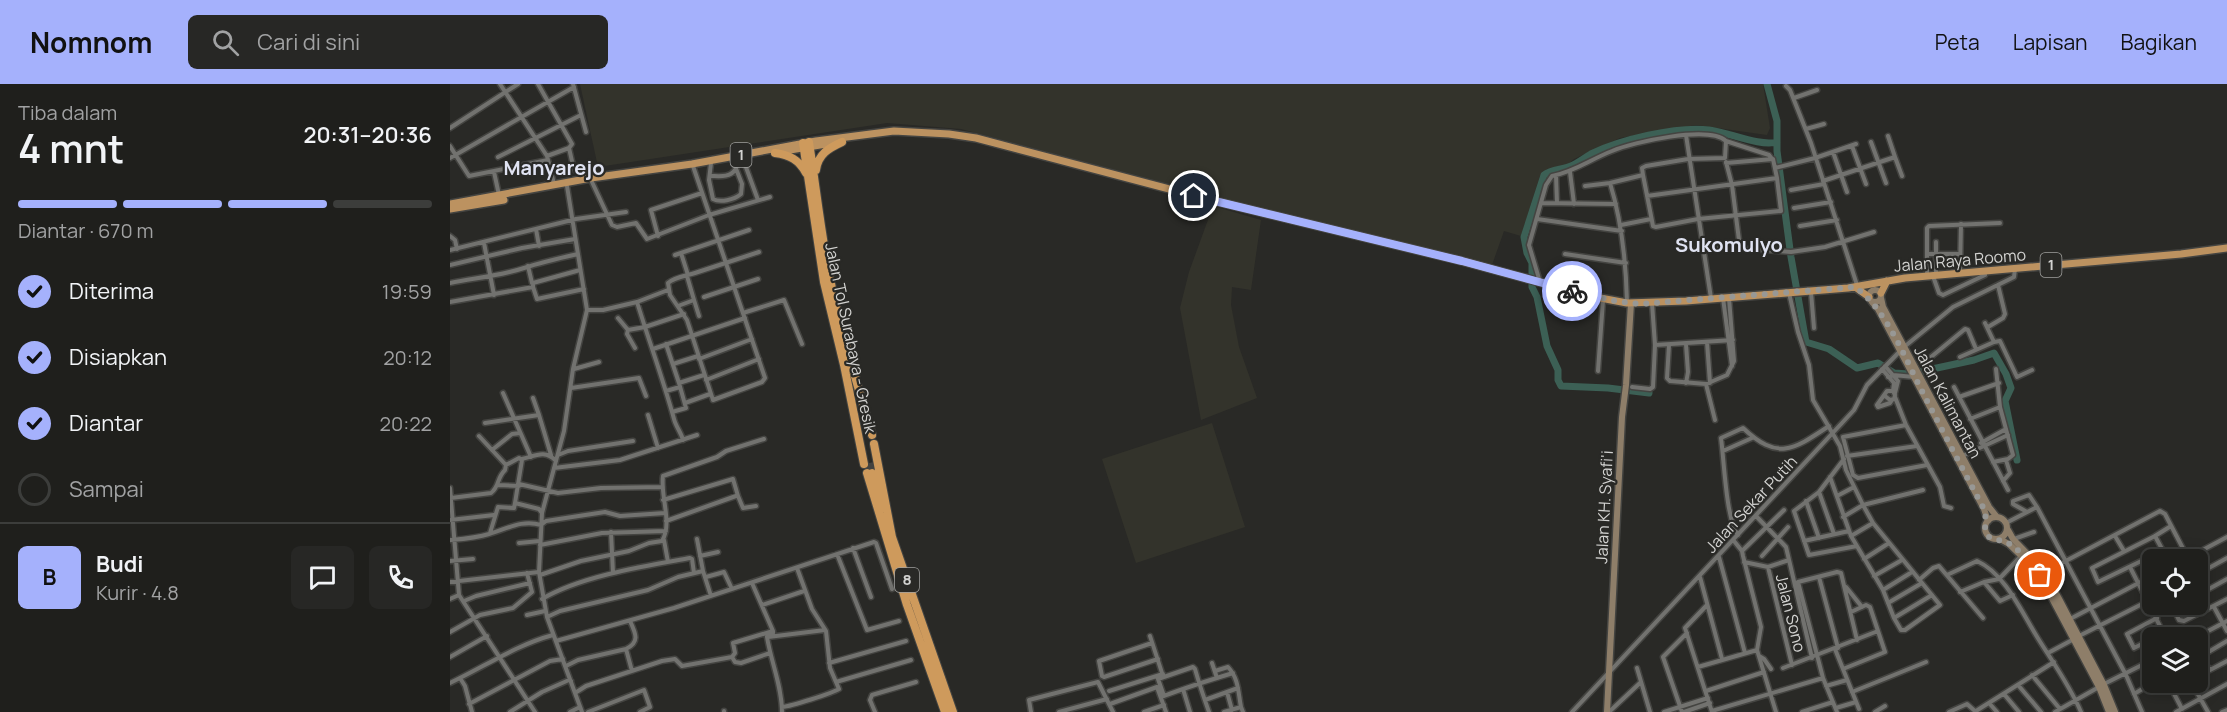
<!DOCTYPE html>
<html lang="id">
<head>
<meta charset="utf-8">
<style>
	:root { --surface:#1f1f1c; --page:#272725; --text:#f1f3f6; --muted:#a1a2a3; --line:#3c3d3b; --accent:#a5b1fc }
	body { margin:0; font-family:Manrope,sans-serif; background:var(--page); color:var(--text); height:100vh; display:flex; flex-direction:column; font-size:22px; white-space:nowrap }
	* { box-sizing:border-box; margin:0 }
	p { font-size:20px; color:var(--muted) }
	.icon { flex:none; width:33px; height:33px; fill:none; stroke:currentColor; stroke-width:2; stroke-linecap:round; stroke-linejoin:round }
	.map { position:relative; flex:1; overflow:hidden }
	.details { display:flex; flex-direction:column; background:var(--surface); width:450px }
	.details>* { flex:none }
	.buttons { position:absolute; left:1692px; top:465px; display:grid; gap:12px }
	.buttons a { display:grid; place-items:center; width:66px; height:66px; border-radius:9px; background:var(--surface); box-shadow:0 3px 15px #0003,0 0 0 2px var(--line); font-size:30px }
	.pin { position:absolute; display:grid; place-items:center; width:51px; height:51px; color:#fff; margin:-26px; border:3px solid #fff; border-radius:50%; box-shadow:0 2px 6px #0007 }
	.courier { position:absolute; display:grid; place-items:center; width:60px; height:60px; margin:-30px; border:4px solid #a5b1fc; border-radius:50%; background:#fff; color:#222; box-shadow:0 2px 8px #0007 }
	.overview em { font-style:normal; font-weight:600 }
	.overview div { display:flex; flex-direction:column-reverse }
	.overview { display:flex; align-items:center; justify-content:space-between; height:102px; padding:0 18px }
	h1 { font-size:39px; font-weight:600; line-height:45px }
	.bar { display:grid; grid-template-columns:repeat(4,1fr); gap:9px 6px; align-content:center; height:72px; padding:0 18px }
	.bar i { height:8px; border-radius:4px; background:var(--line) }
	.bar .current { background:var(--accent) }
	.bar p { grid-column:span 4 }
	.line { display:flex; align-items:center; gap:15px; padding:0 18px; border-top:2px solid var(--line) }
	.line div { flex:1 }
	.round { display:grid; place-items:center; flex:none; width:63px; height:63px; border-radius:9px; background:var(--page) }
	ol { padding:0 18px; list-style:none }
	li { display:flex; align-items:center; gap:18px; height:66px }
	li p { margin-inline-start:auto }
	li .icon { padding:6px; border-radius:50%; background:var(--accent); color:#111; stroke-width:4 }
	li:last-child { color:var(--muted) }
	li i { width:33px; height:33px; border:3px solid var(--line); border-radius:50% }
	header { display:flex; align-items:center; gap:36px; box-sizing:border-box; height:84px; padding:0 30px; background:var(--accent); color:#111 }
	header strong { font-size:28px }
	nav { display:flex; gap:33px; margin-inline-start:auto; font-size:21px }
	.search { width:420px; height:54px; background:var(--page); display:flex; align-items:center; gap:15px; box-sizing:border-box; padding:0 21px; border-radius:9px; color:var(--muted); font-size:22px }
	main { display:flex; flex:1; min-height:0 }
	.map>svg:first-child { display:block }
	.built { fill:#33332b }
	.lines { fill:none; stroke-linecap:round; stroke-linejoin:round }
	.river { stroke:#3c6055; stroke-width:7 }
	.motorway-tunnel { stroke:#424240; stroke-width:8; stroke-dasharray:8 4; stroke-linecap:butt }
	.minor-casing { stroke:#444441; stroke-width:7 }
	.secondary-casing { stroke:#444441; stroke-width:9 }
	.trunk-casing { stroke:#444441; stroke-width:10 }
	.motorway-casing { stroke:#444441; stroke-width:10 }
	.minor { stroke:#72726f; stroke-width:4 }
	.secondary { stroke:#8e7e69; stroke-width:6 }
	.trunk { stroke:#bc9260; stroke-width:7 }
	.motorway { stroke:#ce9a5c; stroke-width:8 }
	.done { stroke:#989895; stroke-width:6; stroke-dasharray:0 10.8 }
	.route { stroke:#a5b1fc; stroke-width:8 }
	.labels { text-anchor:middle; stroke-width:4.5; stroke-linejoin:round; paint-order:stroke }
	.shield { fill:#292926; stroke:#a0a09e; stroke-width:1.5 }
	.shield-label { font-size:15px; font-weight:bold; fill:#d3d3d1 }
	.street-label { font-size:16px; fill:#d3d3d1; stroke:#292926 }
	.quarter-label { font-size:20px; font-weight:bold; fill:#e0e3f2; stroke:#292926 }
</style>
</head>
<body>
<header>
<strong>Nomnom</strong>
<div class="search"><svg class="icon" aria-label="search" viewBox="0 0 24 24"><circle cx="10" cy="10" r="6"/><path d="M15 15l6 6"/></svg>Cari di sini</div>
<nav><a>Peta</a><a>Lapisan</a><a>Bagikan</a></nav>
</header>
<main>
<section class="details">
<div class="overview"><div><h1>4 mnt</h1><p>Tiba dalam</p></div><em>20:31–20:36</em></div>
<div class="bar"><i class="current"></i><i class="current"></i><i class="current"></i><i></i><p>Diantar · 670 m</p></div>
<ol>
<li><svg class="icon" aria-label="check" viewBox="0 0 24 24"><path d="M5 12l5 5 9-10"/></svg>Diterima<p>19:59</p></li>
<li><svg class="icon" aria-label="check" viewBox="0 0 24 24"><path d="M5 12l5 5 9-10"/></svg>Disiapkan<p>20:12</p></li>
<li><svg class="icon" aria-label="check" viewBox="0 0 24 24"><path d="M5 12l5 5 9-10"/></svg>Diantar<p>20:22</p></li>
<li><i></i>Sampai</li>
</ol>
<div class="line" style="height:108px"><b class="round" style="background:var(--accent);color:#111">B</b><div><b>Budi</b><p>Kurir · 4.8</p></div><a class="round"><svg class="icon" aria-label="chat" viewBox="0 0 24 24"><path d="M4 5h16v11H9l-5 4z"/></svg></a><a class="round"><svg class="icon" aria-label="phone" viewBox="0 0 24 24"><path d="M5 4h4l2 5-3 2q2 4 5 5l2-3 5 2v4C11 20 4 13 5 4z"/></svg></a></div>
</section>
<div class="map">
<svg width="1777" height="628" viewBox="0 0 1777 628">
	<rect width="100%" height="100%" fill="#292926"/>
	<path class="built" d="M130,0H1313L1320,44L1317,51L1246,41L1170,54L1124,75L1116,82L1097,85L1090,92L1071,152L1054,147L1042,181L934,158L511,45L437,39L148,83Z
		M763,122L811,136L801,206L782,203L781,221L789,263L807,314L751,336L730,224L739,188Z
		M762,339L795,443L686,479L652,375Z"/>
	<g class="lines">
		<path class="river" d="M1317,0L1327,37V67L1341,173L1356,258L1379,265L1407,284L1428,279L1444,289L1459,290L1524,276L1544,269L1556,290L1561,304L1555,317L1567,376
			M1199,309L1158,304L1111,302L1108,296V286L1097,262L1087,213L1082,203V179L1077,169L1074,153L1094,91C1102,85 1112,86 1121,82C1128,79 1134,74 1141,70C1169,56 1227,42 1259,46C1278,48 1310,63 1327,58"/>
		<path class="motorway-tunnel" d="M419,379L421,388"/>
		<g class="minor-casing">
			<path id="minor" d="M50,0L97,72L104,100
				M88,0L122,60L119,64L97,72
				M123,0L136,48
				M1336,2L1340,6L1361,59L1407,201
				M1344,14L1367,6
				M0,44L68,0
				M1356,45L1374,40
				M1236,51L1261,214
				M1276,57L1319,71L1322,75
				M1421,58L1436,99
				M0,62L19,92L98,76
				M1402,62L1416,100
				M119,64L124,86
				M1383,68L1397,108
				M48,73L131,31
				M1445,73L1452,92
				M0,74L124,3
				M293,75L308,116
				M1276,78L1282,101L1290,164
				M261,79L259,96L263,115C270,119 284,116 291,110L292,100L283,77
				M243,82L315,294L312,298L263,316L237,236L220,211L218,199C225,193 236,192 245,189C266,182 288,175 309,168
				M1325,84L1365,74L1406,60
				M44,88L49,111
				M1120,88L1124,120
				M1106,91L1107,119
				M260,92C269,92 279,94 285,86
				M1373,97L1445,73L1438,52
				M142,98L162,141L167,143L186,139L197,155L259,131L320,113
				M117,102L137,226L123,285L114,347L92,429L89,488L97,533L132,628
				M1135,102L1160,99
				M1341,106L1374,100
				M1197,112L1327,94L1323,75L1276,79
				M1092,119L1166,120
				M1344,124L1381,118
				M1087,135L1172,147
				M1171,141L1201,135
				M1350,142L1387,136
				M86,145L89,162
				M0,152L5,156L7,165
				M208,152L201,126L252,109
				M1486,158V191
				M34,159L44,211
				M0,166L126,135L176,128
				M1242,166L1290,164L1341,168L1375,163L1424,148
				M231,169L238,191
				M1115,170L1176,179
				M1477,170H1510
				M225,171L299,146
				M0,181L72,164L125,155
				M78,182L82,199
				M1510,189L1511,140
				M1477,192V144L1479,142L1550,139
				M1483,192L1489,209L1493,211L1535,191L1534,187
				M1090,198L1079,161L1096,101L1102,92C1124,88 1141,75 1162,67C1183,58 1259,41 1276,57L1275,74L1238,75L1196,82L1192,84L1193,91
				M0,199C24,194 50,192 74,184C92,178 110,174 128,170
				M83,203L87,215L134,205
				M1361,208L1364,244
				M1339,209L1348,248L1359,281L1363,316L1390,362L1396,386L1413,421L1423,439L1490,521L1455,546H1451L1444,534L1433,506L1401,452L1380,393
				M254,213L308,195
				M1273,214L1282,282
				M244,216L249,232
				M0,218L83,203V199L130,186
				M187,218L218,206
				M1177,218C1176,177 1172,138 1160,99L1193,91L1203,142L1206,143L1248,135L1331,127L1327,94
				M228,222L244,216L237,192
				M137,226H153L187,218C199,257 213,295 224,335C226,343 231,348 233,356
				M293,229L334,216L352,260
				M168,234L178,246L177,250L185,264
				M1535,239L1544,258L1550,257L1567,293L1582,286
				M1538,243L1553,234L1555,230L1548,201
				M178,246L195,243L234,230
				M1257,258L1260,299
				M216,260L229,299
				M1205,261L1283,256
				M1219,261L1217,294L1220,297L1256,300L1277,291L1284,277L1279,214
				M203,265L295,234
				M1481,273L1515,245L1518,246L1526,265
				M1510,273L1544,258
				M249,275L302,255
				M223,280L248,272
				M1435,282L1448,297L1445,309
				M124,285L149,278
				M1432,285L1444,299L1443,307
				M1148,287L1153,216
				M1438,293L1443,291L1464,293
				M256,296L309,275
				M1236,299L1238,288L1236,260
				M1256,300L1265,336
				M1182,303L1200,305L1203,303L1205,261L1202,219
				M1504,303L1558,406
				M121,304L189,294L196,312
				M216,307L230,303
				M53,309L81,373
				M1435,312L1440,316L1444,315L1445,311L1443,307H1437L1427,321L1428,323L1440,319L1442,316
				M1445,313L1456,341L1490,403L1494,422L1501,424
				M1509,313L1549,299
				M235,319L260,310
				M222,328L236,324L229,299L254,291
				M89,331L101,371
				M198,331L208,364
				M1520,335L1550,323
				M35,339L89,331L83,314
				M1456,341L1393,353L1403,391L1408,394L1477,381
				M1531,359L1556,345
				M42,366L62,350L70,349
				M1273,367L1302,354
				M108,371L118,367L183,357
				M1397,372L1467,362
				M1510,373L1558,351
				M72,375C85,372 95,365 106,377
				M1394,375L1369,408L1344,427L1359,471L1407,462
				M1543,378L1558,375L1563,371L1550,323L1546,285
				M56,381L69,374L72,376L65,419
				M104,384L170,376L247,351
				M1553,397L1560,389L1556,376
				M69,400L108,409L151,404L213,403
				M48,401L69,402
				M0,404L9,511L85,628
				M1369,408L1384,450
				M1387,412L1404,403
				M1,414L41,409C50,402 46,395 55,386L56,381L29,352
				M213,416L283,395L288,412
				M1356,417L1369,454
				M1577,428L1563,420V417L1579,411L1587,423
				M1306,432L1336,463L1362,574
				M1393,433L1413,421L1473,406
				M0,436L44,431
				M216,437L286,412H288L293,424L306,422
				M1556,439L1587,423L1676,591L1692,628
				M161,448L163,489
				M40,449L48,423L64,424L65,419L89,425L92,429
				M1288,451C1276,436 1274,375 1271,354L1293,344C1328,377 1343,366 1379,342
				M1401,452L1423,439
				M1665,452L1674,467
				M1705,452L1712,465L1710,468L1648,498L1642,484Z
				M1705,452L1721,442
				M247,455L253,487L261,512
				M1564,455L1584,448
				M0,456C13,455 27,454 39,450C57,445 72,435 91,441L96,437L155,428L170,432L215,429
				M214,456L218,478
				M1284,457L1292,467L1293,472L1311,543L1307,566L1326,628
				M1354,457L1399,447
				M69,459L90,457
				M90,461L152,449L216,447
				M403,464L421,513
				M1292,467L1334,426
				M387,470L417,546L449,537
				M250,472L268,468
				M1312,472L1338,443
				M1269,473L1295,569
				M1414,475L1439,459
				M1734,476L1777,453
				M0,477L23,475
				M1294,478L1318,483L1339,476
				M1318,483L1342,581
				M1680,483L1716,554
				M1595,488L1710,427L1715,430L1739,476
				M1748,490L1777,474
				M1748,490L1756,506
				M90,491L131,477L179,467L199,459L212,457C223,439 210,412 213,392L267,373L276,367L314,355
				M1497,491L1527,477C1556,490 1573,531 1589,556C1604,580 1620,602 1631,628
				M1424,492L1452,476
				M256,493L274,488L282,505
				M1250,493L1272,575
				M1369,493L1388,564
				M1469,496L1483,484L1489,482L1533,534
				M0,498L89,488
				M1348,498L1373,594L1387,628
				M1348,498L1387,488L1391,489L1407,556
				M1534,498L1550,517L1563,511
				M302,499L323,547
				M1396,503L1412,523
				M1433,506L1462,488
				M1510,508L1534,498L1549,495L1571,472
				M1748,511L1777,495
				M0,515L9,511
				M92,515C131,492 195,482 240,474L242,475L244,489
				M14,517L26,512L80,499
				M1438,519L1472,499
				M1732,520L1726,524L1725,528L1729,536L1734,537L1777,515
				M312,521L354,507
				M1257,521L1235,544L1262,628
				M1764,523L1777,547
				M77,531L95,527
				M97,533L110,527L198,506L228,493L253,487
				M1444,534L1482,511
				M1620,535L1702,492
				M0,548L30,531L63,524L82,508L77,489
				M700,552L713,592
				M1629,552L1702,515
				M317,553C321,578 332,602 332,628
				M318,553L375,546
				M1705,554L1714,549
				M1745,554L1777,537
				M1702,555L1684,564L1677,550L1707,534
				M106,557L224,524L424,458L426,459L442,505
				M1777,557L1750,573L1760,586L1777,577
				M702,559L649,577L652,592L654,593L708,575
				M176,565L182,587
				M1385,565L1409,625
				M1598,569L1624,555
				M1309,572L1314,575L1321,585
				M0,573L37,552
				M282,573L285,578L291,579L320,569
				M379,579L456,557
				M762,579L767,594
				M116,582L128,576L176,565C190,558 186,550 180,537
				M1248,583L1307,566
				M1187,584L1200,628
				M1333,584L1428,547
				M1393,585L1435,568L1420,523L1416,521L1401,528
				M765,587L778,583C789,595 788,608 791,623
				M1582,591L1610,625
				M10,594L15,602L22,628
				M386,598L461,576
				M1718,598L1732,625
				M1741,598L1758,628
				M0,599C34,583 66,561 103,551
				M1654,600L1702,576
				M1568,601L1591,628
				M1376,602L1397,596
				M733,605L740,628
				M659,607L713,590
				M1256,607L1314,588
				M777,608L782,626
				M1402,608L1476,578
				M125,609L136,602L212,577L225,575L232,582L282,573L285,569L283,559L323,547V549L317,553
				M1554,610L1569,628
				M1684,610L1704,598
				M755,616L788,604
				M1539,619L1547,628
				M19,620L100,577L113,575
				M660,620L707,603L716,628
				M332,623C342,622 380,610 389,605L380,584L376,547L362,525L347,484
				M1386,624L1406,618
				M274,627V628
				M1262,627L1373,594
				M1526,627L1604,578
				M60,628L92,608L119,596L121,597
				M120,628L130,623
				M138,628L194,606L200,623L190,628
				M425,628L420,616L422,611L466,598
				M581,628L579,616L648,598L663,628
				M609,628L657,615
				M694,628L714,621
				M759,628C754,614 749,599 745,585L743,583L708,595L714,612C737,603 760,596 783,589
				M774,628L791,623L793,628
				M1122,628L1392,339L1404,326L1417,301L1454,263L1503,223L1564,193L1565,185
				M1159,628L1191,598
				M1214,628L1258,614
				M1232,628L1213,573L1237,549
				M1234,628L1260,619
				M1352,628L1383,618
				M1425,628L1435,622
				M1499,628L1517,620L1526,628
				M1605,628L1649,603
				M1726,628L1777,600
				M1772,628L1777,626"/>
		</g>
		<g class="secondary-casing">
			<path id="secondary" d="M1419 212a6 6 0 1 1 12 0a6 6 0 1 1-12 0Z
				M1431,214L1433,223L1539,423L1547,433
				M1422,218L1428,225L1534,425L1538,437
				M1535 444a11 11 0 1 1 22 0a11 11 0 1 1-22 0Z
				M1558,446L1563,455L1595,488L1654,601L1665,628
				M1550,455L1559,460L1588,488L1649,603L1659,628
				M1157,628L1172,333L1176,301L1181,219"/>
		</g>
		<g class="trunk-casing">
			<path id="trunk" d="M328,68L388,58
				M0,120L141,94L242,80L366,57L444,47L499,50L526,54L761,116L1012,177L1145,213L1177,219L1236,217L1398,204L1455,194L1731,170L1777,164
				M0,125L54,116
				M1405,203L1419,213
				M1431,209L1437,197"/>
		</g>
		<g class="motorway-casing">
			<path id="motorway" d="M359,58C366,104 371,150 380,195C391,248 407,299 422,351
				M353,59L374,198L394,281L414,380
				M325,69C340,71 349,76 356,89
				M366,86C368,70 379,64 392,58
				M424,360L442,453L503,628
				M417,389L457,521L495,628
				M422,389L433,424"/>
		</g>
		<use href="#minor" class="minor"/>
		<use href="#secondary" class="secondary"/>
		<use href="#trunk" class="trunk"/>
		<use href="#motorway" class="motorway"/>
	</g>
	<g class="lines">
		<path class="done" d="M1122,207L1165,217L1190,220L1405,203C1436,225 1454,272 1472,307C1492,346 1513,386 1534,425C1538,436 1532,446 1538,452C1543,457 1550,455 1556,458C1568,464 1583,480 1590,491"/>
		<path class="route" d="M744,112L1012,177L1122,207"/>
	</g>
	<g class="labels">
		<g class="shield">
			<rect x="280.5" y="59" width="21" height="24" rx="4.5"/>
			<rect x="1590.5" y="169" width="21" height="24" rx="4.5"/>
			<rect x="445" y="484" width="24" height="24" rx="4.5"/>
		</g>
		<g class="shield-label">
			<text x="291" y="76">1</text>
			<text x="1601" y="186">1</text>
			<text x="457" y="501">8</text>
		</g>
		<g class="street-label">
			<text transform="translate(1510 176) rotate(-5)" y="6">Jalan Raya Roomo</text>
			<text transform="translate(401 254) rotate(78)" y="6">Jalan Tol Surabaya - Gresik</text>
			<text transform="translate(1498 318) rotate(62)" y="6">Jalan Kalimantan</text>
			<text transform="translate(1301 420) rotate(-47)" y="6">Jalan Sekar Putih</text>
			<text transform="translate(1154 423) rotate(-87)" y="6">Jalan KH. Syafi'i</text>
			<text transform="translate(1341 529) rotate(76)" y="6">Jalan Sono</text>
		</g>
		<g class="quarter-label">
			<text x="104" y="91">Manyarejo</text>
			<text x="1279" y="168">Sukomulyo</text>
		</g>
	</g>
</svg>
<div class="buttons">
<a><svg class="icon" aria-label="locate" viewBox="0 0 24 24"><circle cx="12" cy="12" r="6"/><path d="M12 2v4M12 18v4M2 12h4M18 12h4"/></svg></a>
<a><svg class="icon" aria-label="layers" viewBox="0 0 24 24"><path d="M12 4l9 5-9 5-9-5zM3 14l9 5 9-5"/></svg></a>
</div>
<div class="pin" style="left:1590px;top:491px;background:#ea580c"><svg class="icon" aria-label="bag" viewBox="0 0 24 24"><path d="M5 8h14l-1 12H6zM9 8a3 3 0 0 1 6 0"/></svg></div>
<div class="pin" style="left:744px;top:112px;background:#1f2937"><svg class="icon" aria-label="home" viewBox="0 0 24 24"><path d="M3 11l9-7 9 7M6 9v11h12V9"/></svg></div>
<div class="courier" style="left:1122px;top:207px"><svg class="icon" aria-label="bike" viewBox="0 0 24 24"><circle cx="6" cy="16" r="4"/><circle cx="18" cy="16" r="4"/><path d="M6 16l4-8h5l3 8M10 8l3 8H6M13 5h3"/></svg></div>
</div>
</main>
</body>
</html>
